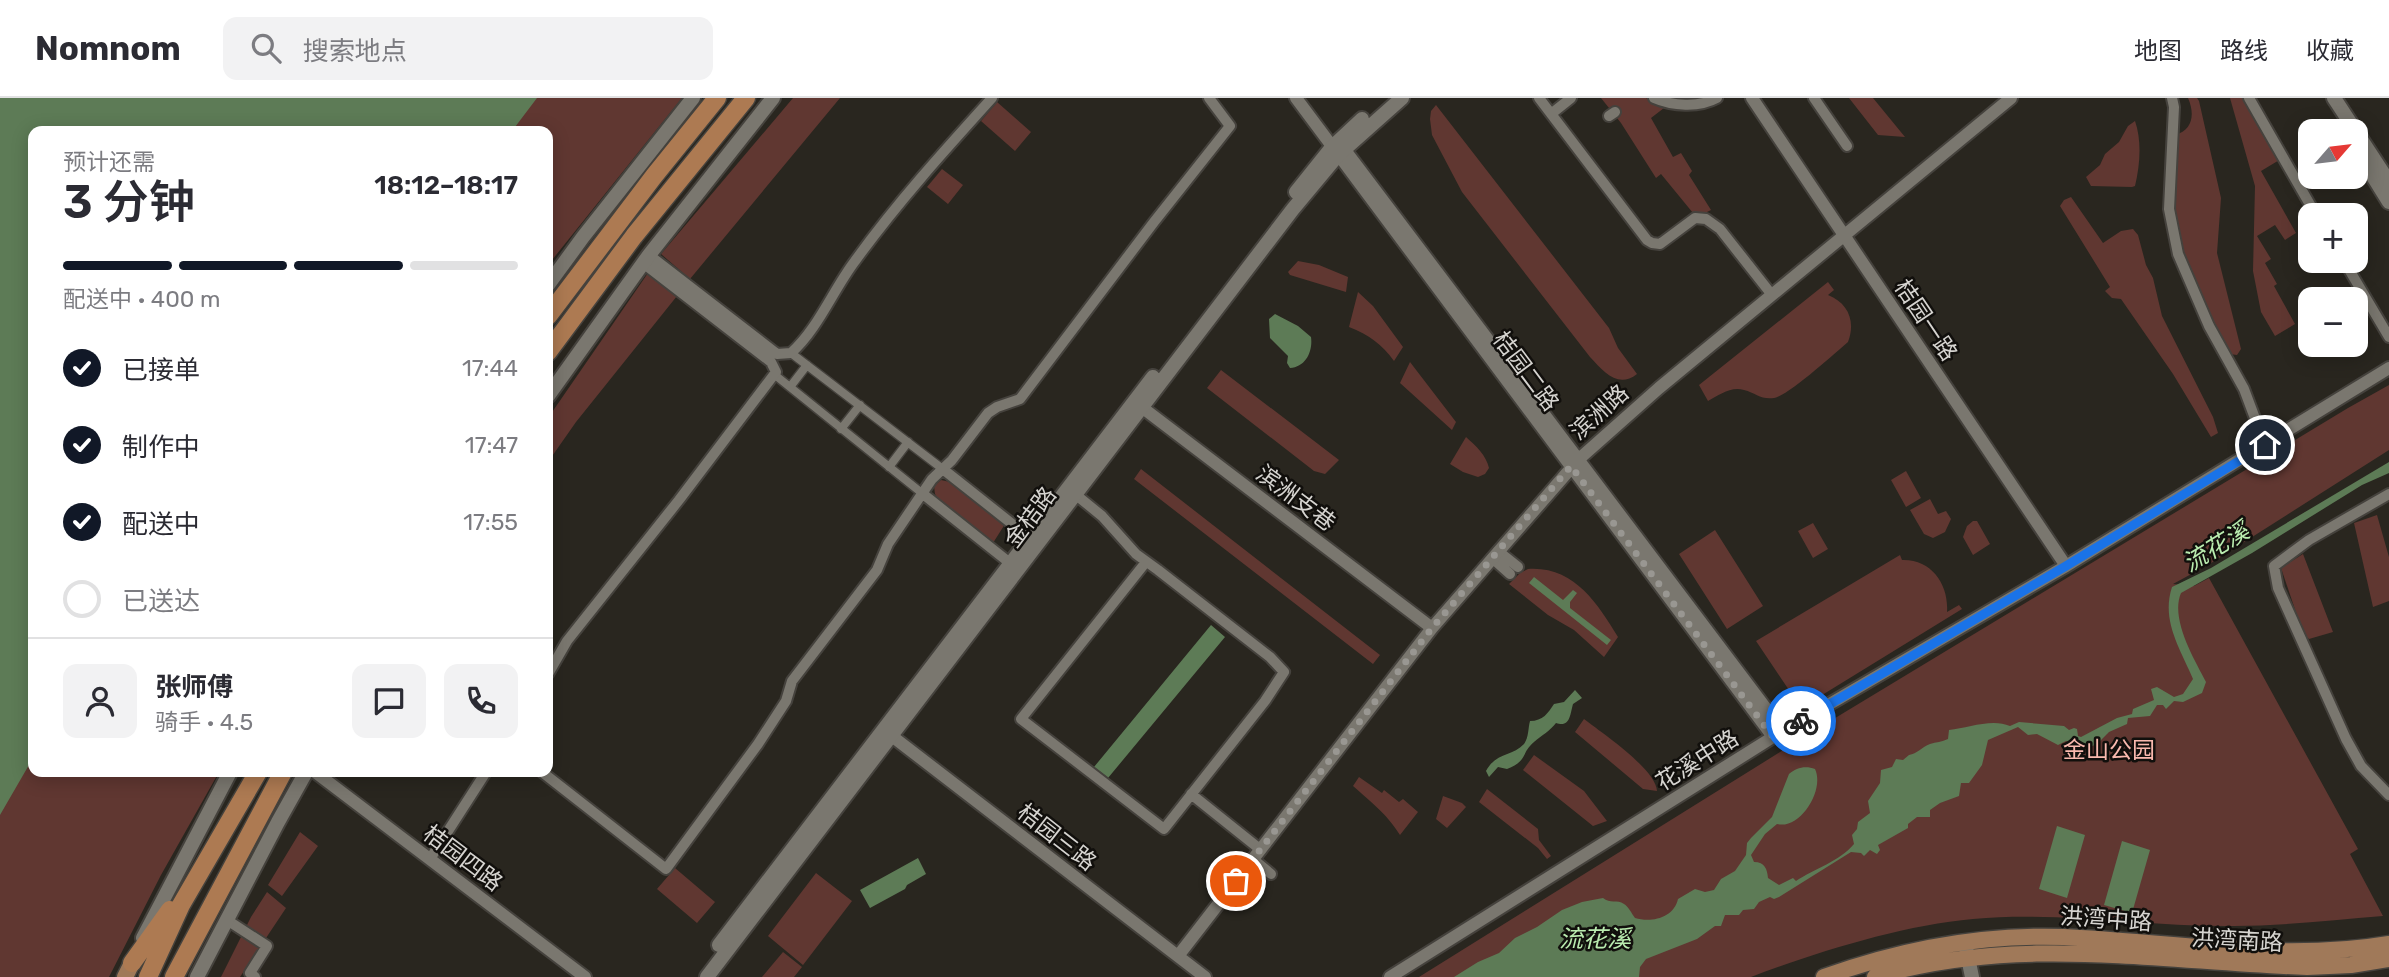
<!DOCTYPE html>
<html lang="zh">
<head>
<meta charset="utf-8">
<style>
	:root { --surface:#fff; --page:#f2f2f3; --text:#2b2b33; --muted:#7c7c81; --line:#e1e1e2; --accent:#111827 }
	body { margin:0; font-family:Rubik,"Noto Sans SC",sans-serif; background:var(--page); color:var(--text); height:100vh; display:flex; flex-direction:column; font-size:26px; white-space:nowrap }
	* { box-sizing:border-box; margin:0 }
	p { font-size:23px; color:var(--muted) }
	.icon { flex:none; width:38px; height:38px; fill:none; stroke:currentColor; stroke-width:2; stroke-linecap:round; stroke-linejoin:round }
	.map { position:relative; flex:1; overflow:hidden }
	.panel { position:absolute; left:28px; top:28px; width:525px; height:651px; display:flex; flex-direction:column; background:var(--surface); border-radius:14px; box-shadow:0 4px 18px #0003 }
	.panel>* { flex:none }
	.needle { width:46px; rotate:62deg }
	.fabs { position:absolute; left:2298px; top:21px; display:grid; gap:14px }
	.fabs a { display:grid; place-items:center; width:70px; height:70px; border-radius:14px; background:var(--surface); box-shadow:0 4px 18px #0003; font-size:35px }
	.pin { position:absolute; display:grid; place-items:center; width:60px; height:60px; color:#fff; margin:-30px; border:4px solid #fff; border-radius:50%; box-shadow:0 2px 7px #0007 }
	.courier { position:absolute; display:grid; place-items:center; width:70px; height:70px; margin:-35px; border:5px solid #1a73e8; border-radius:50%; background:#fff; color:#222; box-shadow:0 2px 9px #0007 }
	.summary em { font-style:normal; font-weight:600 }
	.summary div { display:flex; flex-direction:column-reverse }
	.summary { display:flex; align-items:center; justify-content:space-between; height:119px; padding:0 35px }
	h1 { font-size:46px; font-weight:600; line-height:52px }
	.bar { display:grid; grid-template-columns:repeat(4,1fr); gap:10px 7px; align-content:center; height:84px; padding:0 35px }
	.bar i { height:9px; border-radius:5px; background:var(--line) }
	.bar .on { background:var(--accent) }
	.bar p { grid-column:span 4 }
	.line { display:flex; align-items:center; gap:18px; padding:0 35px; border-top:2px solid var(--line) }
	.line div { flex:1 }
	.round { display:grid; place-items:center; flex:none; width:74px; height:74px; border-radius:14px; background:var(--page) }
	ol { padding:0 35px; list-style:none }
	li { display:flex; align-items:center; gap:21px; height:77px }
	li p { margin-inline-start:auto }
	li .icon { padding:7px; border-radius:50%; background:var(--accent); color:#fff; stroke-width:4 }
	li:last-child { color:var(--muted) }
	li i { width:38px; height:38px; border:4px solid var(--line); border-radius:50% }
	header { display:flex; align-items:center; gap:42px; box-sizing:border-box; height:98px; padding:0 35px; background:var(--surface); border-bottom:2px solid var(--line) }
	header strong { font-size:33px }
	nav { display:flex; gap:38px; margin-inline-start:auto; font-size:24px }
	.search { width:490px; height:63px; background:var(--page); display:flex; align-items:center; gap:18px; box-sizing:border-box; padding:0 24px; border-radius:14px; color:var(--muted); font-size:26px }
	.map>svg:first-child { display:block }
	.green { fill:#603731 }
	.water { fill:#5d7b56 }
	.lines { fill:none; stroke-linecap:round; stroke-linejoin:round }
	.pedestrian-casing { stroke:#45423d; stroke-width:11 }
	.minor-casing { stroke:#45423d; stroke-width:14 }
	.tertiary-casing { stroke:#45423d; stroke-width:16 }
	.secondary-casing { stroke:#45423d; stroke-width:18 }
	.primary-casing { stroke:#45423d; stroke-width:19 }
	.trunk-casing { stroke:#45423d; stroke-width:21 }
	.pedestrian { stroke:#7a776f; stroke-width:8 }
	.minor { stroke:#7a776f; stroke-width:10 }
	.tertiary { stroke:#7a776f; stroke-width:12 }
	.secondary { stroke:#7a776f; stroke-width:14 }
	.primary { stroke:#a07959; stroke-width:16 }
	.trunk { stroke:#ad7a52; stroke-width:18 }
	.done { stroke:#999792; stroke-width:7; stroke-dasharray:0 12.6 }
	.route { stroke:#1a73e8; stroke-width:9 }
	.labels { text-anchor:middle; stroke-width:5; stroke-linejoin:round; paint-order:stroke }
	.street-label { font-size:23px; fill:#d6d4d0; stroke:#110f0c }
	.park-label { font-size:23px; fill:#fab9ae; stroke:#110f0c }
	.water-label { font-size:24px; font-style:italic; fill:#baecaf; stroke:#110f0c }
</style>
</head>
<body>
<header>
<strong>Nomnom</strong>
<div class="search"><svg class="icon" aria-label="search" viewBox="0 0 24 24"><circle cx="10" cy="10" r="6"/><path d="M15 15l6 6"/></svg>搜索地点</div>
<nav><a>地图</a><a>路线</a><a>收藏</a></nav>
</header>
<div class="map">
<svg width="2389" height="879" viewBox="0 0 2389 879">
	<rect width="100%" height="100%" fill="#29261f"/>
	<path class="green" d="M530,0H682L548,167V33H506Z
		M793,0H840L690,181L661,156Z
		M1601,0H1646L1664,10L1651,20L1673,59L1681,55L1692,73L1689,77L1711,112L1703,116L1693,115L1661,76L1656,80L1621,25Z
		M1849,0H1873L1905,39L1878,37Z
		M2188,0H2197L2199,3L2221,100L2217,155L2241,251L2237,257L2229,256L2224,250L2187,173L2171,111L2175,37C2193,32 2195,16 2188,0Z
		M2230,0H2246L2281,61L2261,73L2296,135L2285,142L2275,127L2257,138L2271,161L2265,165L2277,186L2274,188L2295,226L2275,238L2261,214L2253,173L2255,88Z
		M997,4L1031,34L1015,53L981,23Z
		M1436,7L1609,230L1618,250L1637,276C1618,291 1604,274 1590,259L1462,94L1432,37L1430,21L1431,13Z
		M2135,23C2142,43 2140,67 2135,88L2132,89L2091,88L2086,79L2100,67L2105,56L2119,44L2128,28Z
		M942,71L963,87L948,106L927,89Z
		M2071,99L2103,145L2121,133L2133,131L2138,137L2146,167L2153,180L2162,218L2213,319L2218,335L2211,339L2173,276L2121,201L2112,200L2105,193L2110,189L2060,108L2064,102Z
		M1298,163L1319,167L1348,179L1346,194L1290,177L1288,174Z
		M648,175L677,198L576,324L548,364V320Z
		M1828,184L1834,192L1828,197C1848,205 1856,223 1848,244C1835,255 1788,298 1774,300C1761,302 1756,295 1744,292C1731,288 1719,297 1708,303L1699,287Z
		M1358,194L1373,208L1403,249L1394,263C1382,246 1369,237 1349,229Z
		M1410,264L1456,324L1452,332L1400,285Z
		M1221,272L1339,362L1325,376L1314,373L1207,290Z
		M2389,287V352L2208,467L2173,486L2194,488L2209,480L2358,751L2350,756L2383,818C2333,822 2283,828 2234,828C2147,829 2060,813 1973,821C1903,827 1817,854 1751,879H1419L1817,631L2348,310Z
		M1466,339C1476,348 1486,357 1489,370L1485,376L1478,379L1463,374L1450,366Z
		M1141,371L1380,557L1373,566L1134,381Z
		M1906,373L1921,400L1906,409L1891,382Z
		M941,382L950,384L1005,426L993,445L939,403L935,396L934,388Z
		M1930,401L1938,416L1946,413L1951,421L1945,434L1933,440L1924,436L1910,412Z
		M2377,417L2389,459V503L2373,509L2354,425Z
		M1973,423H1977L1990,446L1973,457L1963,439L1967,428Z
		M1813,425L1828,451L1813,460L1798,433Z
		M1715,432L1763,508L1727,531L1679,456Z
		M2303,456L2333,534L2309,541L2303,535L2281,470Z
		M1900,457L1902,462C1932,461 1949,487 1947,514L1959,507L1962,511L1801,610L1756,543Z
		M1528,471C1574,468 1597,505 1618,539L1604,559L1574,532L1548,517L1509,486L1520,475Z
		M1584,621C1602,635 1656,671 1657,693L1643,691L1575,634Z
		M33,647V674H219L161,777L109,879H0V704Z
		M1534,657L1584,693L1607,723L1593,728L1523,672Z
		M1359,679L1382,695L1384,692L1399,704L1403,701L1418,714L1400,737C1386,715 1372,705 1353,688Z
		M1487,691L1538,731L1539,742L1551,758L1547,761L1538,750L1479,704Z
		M1443,698L1462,705L1466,709L1447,730L1436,721Z
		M300,734L318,748L282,798L268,787Z
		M675,770L715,804L697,825L657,791Z
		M816,775L852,803L803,867L768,838Z
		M267,794L286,810L240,879H221L251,819Z
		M783,854L802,869L794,879H762Z"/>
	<path class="water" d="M0,0H537L512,33H33V660L0,717Z
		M1275,216L1298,228L1311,239C1313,253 1306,269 1290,270L1287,265L1288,258L1270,240L1269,221Z
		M2389,364V375L2362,387L2252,455L2181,495C2170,521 2194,561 2206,584L2202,595L2183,604L2174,603L2166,611L2163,607H2157L2150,618L2128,620L2127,626L2109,634L2097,646L2088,650L2066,643L2058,647L2037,636L2028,637L2018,629L1988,642L1982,667L1969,685H1961L1959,698L1940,705L1930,712V719H1917L1908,726V730L1878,747L1880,752L1877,756L1870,752L1864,758L1861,755L1851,754L1779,799L1774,801L1770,799L1759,804L1754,811L1743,812L1739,817H1725L1721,828H1715L1697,841L1646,861L1640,869L1639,879H1454L1478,864L1499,855L1515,840L1537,829L1562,812L1582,804L1603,800C1610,806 1617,801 1624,806C1628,808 1632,816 1635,820C1651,825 1674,820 1678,801L1695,791L1705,794L1714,792L1721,781L1735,773L1746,757L1747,745L1751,740L1772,719L1789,676C1796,670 1805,667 1815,671C1825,692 1800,732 1777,726L1765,736L1751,757L1754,764C1765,764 1767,771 1768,780L1779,787L1793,780L1796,783C1814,771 1840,763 1854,746L1852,737L1857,731L1858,724L1870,715L1868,703L1880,685L1881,672L1892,669L1896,661L1903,662L1909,657C1917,656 1922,649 1930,646C1936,644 1942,644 1948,641L1949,632C1968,630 1992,620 2010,628L2019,624L2064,628L2069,632L2074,630L2077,631L2078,638L2081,639L2117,620L2132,616L2133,611L2154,602L2151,591L2157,589L2174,599L2183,596L2193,581C2180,550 2161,523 2172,489L2211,470Z
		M1534,479L1563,502L1573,492L1577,495L1570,504V510L1611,542L1607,547L1529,485Z
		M1211,527L1225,539L1108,680L1094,669Z
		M1575,592L1582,600L1573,606C1570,617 1570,630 1556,625C1550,633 1542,637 1534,644C1520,656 1529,662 1507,671L1498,669L1489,679L1486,673C1496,654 1512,659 1524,646C1529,639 1528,630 1530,623C1543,623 1548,615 1554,606L1564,604Z
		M2057,728L2085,737L2067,800L2039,791Z
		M2122,743L2150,752L2132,815L2104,807Z
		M918,760L926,776L907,787L905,791L870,810L860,792Z"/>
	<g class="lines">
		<g class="pedestrian-casing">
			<path id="pedestrian" d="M791,255L944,372
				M775,277L923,396
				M790,289L807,267
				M841,331L860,307
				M889,369L908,344"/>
		</g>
		<g class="minor-casing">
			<path id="minor" d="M1539,0L1647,142L1652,145L1660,146L1695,120L1706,121L1720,131L1772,197
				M1654,0C1672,8 1699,10 1717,0
				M1814,0L1847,48
				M2172,0L2174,9L2169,111L2178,156L2209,228L2244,291L2265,347
				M2249,0L2316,117
				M1551,16L1571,0
				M1609,18L1615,14
				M649,157L777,256L791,255C818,231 833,192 855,163C897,105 944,53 992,0
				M2344,163L2389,239
				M944,372L1035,444
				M1070,392L1102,418L1136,456L1158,472L1270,559L1284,574L1265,603L1164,731L1021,621L1146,464
				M923,396L1015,469
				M2389,396L2309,442L2274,468L2278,490L2346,641L2361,668L2389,697
				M1498,453L1518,469
				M1492,460L1510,476
				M548,576L567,543L679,402L776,274L771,264L643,165
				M542,674L666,771L758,646L786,603L792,583L877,472L888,446L932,381L952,362L988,315L997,309L1020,301L1154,124L1230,28L1209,0
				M1191,696L1261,752
				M430,761L486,674
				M1253,761L1271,776
				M1236,783L1253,797
				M227,822L267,848L250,875L255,879"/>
		</g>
		<g class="tertiary-casing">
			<path id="tertiary" d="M1296,0L1773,639
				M1752,0L2066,468
				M1339,44L1783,633
				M1135,304L1432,530
				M884,632L1205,879
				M315,674L585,879
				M1178,858L1432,530L1579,361L1659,290L2011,0
				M1390,879L1773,639L2066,468L2389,270"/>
		</g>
		<g class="secondary-casing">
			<path id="secondary" d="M2334,0L2389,84
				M2356,51L2389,104
				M1296,94L1332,49L1362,21
				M548,187L583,139L693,0
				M548,298L649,157L773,0
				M143,840L230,674
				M719,847L1153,279
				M1966,850L1972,879
				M197,879L278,724L306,674
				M707,879L1293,111L1338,57L1402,0"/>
		</g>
		<g class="primary-casing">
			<path id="primary" d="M125,879L132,865
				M1824,879C1902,851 1981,836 2064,839C2170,844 2284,864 2389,846
				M1875,879C2015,836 2163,864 2307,869L2351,867L2389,861"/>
		</g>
		<g class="trunk-casing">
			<path id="trunk" d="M548,218L654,78L717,0
				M548,254L634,138L746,0
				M132,865L170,812
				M148,879L181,807L258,674
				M174,879L283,674"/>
		</g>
		<use href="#pedestrian" class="pedestrian"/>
		<use href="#minor" class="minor"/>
		<use href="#tertiary" class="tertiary"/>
		<use href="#secondary" class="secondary"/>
		<use href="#primary" class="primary"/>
		<use href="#trunk" class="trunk"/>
	</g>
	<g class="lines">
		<path class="done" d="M1236,783L1432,530L1571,368L1773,639L1801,623"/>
		<path class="route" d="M1801,623L2066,468L2265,347"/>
	</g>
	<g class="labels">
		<g class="street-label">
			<text transform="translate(1926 222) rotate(56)" y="8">桔园一路</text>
			<text transform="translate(1526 273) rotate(53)" y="8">桔园二路</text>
			<text transform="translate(1599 314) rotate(-42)" y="8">滨洲路</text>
			<text transform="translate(1296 400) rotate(37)" y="8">滨洲支巷</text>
			<text transform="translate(1030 419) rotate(-53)" y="8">金桔路</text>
			<text transform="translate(1697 662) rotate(-32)" y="8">花溪中路</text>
			<text transform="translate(1057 739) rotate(38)" y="8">桔园三路</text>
			<text transform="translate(463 760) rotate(37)" y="8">桔园四路</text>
			<text transform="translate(2106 821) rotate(4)" y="8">洪湾中路</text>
			<text transform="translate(2237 842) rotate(3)" y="8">洪湾南路</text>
		</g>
		<g class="park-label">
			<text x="2109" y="660">金山公园</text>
		</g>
		<g class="water-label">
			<text transform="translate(2216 449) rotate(-31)" y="8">流花溪</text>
			<text x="1595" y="849">流花溪</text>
		</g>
	</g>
</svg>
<div class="fabs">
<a><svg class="needle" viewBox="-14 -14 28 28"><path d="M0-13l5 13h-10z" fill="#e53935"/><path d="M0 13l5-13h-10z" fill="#7c7c81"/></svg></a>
<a>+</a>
<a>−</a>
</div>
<div class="pin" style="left:1236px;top:783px;background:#ea580c"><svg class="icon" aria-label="bag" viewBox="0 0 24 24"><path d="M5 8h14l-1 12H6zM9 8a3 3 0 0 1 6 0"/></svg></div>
<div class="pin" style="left:2265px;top:347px;background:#1f2937"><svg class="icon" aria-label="home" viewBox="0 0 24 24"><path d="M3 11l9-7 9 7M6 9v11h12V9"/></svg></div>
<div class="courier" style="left:1801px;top:623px"><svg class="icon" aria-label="bike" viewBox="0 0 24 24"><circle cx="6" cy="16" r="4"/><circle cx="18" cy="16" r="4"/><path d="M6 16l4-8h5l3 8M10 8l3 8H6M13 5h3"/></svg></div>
<section class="panel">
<div class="summary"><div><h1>3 分钟</h1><p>预计还需</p></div><em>18:12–18:17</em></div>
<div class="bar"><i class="on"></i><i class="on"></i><i class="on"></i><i></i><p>配送中 · 400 m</p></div>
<ol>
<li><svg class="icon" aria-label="check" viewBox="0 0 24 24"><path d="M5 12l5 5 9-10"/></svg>已接单<p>17:44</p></li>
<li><svg class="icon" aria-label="check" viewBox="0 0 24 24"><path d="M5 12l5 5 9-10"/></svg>制作中<p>17:47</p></li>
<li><svg class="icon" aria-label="check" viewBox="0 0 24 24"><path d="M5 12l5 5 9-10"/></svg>配送中<p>17:55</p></li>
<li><i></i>已送达</li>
</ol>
<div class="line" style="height:126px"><a class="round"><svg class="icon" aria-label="person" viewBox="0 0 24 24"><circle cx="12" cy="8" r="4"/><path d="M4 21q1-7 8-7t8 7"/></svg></a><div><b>张师傅</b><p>骑手 · 4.5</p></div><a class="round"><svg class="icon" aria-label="chat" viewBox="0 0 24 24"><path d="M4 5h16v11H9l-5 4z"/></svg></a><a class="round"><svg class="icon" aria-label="phone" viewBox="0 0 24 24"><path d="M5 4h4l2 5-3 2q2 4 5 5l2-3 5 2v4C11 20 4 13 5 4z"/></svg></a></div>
</section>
</div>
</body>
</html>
